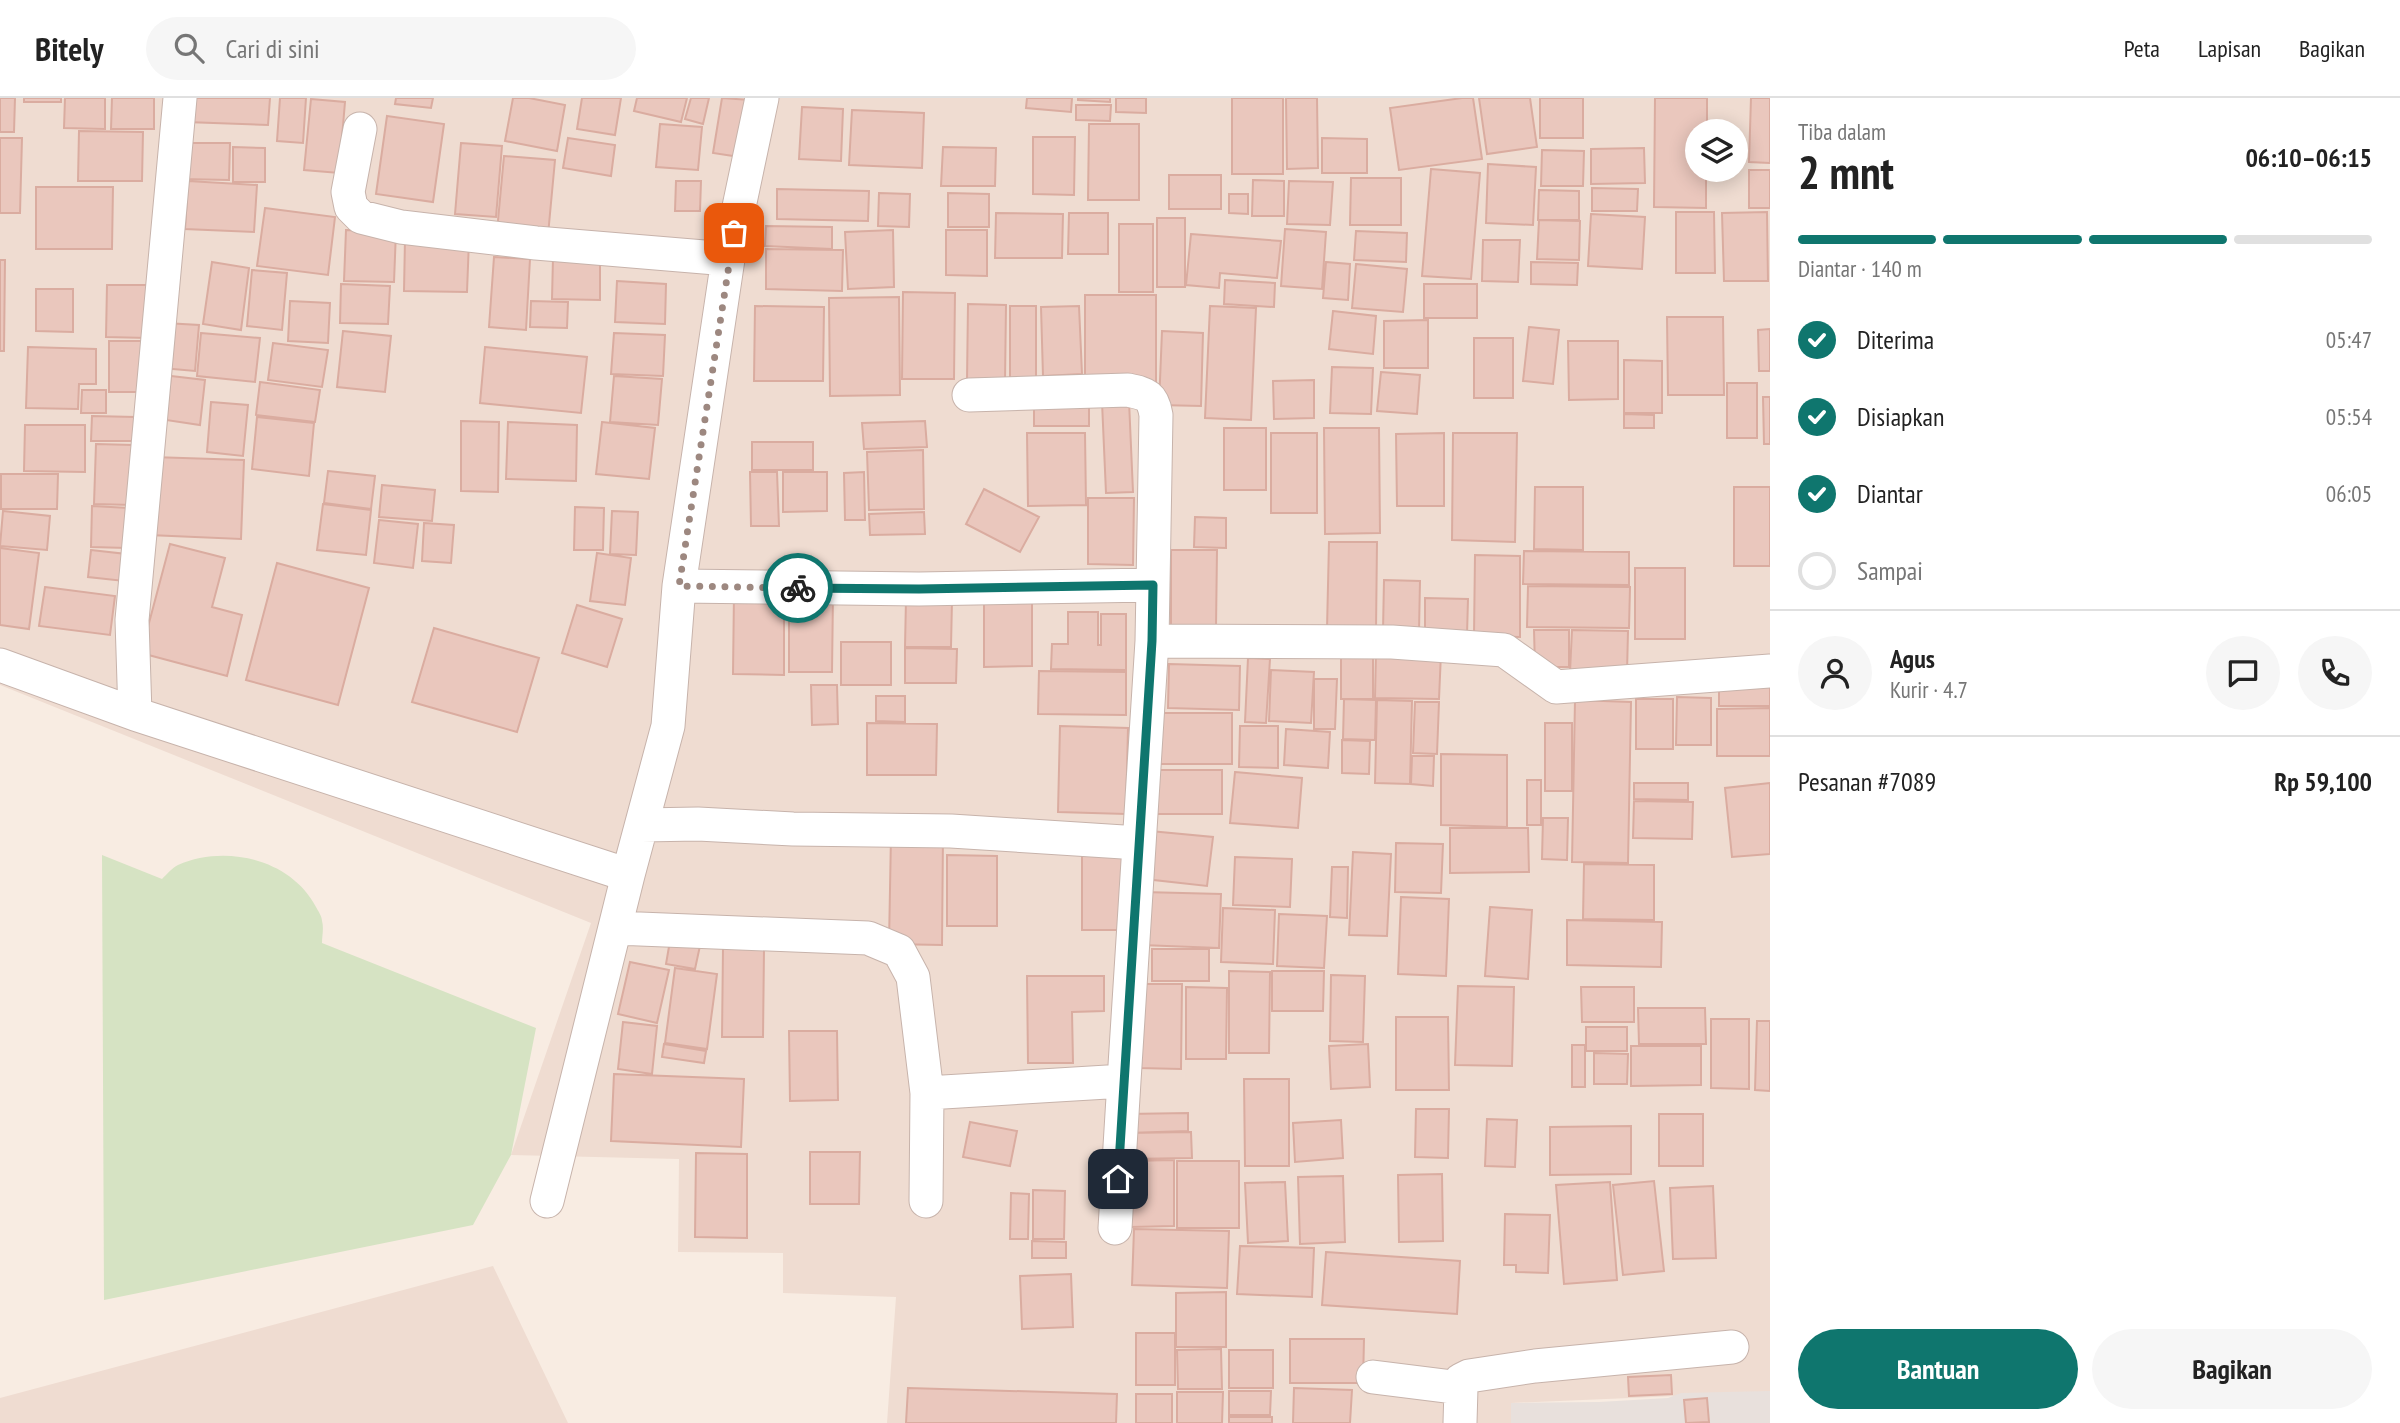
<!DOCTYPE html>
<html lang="id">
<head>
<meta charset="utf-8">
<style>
	:root { --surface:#fff; --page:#f6f6f6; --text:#222; --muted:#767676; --line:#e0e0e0; --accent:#0f766e }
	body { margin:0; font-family:"PT Sans Narrow",sans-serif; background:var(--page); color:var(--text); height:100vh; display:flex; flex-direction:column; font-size:26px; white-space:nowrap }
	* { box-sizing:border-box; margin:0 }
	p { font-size:23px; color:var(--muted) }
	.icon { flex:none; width:38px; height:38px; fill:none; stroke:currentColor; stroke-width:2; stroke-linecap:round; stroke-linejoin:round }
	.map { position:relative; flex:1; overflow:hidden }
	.sheet { display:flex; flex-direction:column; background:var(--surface); width:630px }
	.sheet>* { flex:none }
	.fabs { position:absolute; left:1685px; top:21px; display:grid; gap:14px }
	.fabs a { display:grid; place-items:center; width:63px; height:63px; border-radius:50%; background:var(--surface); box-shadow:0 4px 18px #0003; font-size:35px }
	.pin { position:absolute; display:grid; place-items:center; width:60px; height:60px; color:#fff; margin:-30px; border-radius:14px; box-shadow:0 4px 10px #0006 }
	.courier { position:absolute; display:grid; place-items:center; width:70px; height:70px; margin:-35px; border:5px solid #0f766e; border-radius:50%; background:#fff; color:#222; box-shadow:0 2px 9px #0007 }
	.head em { font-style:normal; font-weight:700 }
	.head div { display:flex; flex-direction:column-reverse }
	.head { display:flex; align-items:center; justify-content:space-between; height:119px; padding:0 28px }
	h1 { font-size:46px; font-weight:700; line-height:52px }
	.bar { display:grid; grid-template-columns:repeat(4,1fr); gap:10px 7px; align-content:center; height:84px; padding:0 28px }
	.bar i { height:9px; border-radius:5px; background:var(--line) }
	.bar .current { background:var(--accent) }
	.bar p { grid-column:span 4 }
	.line { display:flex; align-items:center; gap:18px; padding:0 28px; border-top:2px solid var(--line) }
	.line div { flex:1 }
	.round { display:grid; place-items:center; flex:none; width:74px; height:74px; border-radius:37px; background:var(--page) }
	ol { padding:0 28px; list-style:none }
	li { display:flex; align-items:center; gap:21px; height:77px }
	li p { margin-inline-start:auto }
	li .icon { padding:7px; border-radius:50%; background:var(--accent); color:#fff; stroke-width:4 }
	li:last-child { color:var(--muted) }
	li i { width:38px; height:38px; border:4px solid var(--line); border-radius:50% }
	.cta { display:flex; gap:14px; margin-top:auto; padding:14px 28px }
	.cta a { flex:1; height:80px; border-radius:42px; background:var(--accent); color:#fff; font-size:28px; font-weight:700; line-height:80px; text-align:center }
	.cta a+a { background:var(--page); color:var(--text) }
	header { display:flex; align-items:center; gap:42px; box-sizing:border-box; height:98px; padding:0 35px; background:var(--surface); border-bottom:2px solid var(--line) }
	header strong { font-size:33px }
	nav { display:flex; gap:38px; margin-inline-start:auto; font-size:24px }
	.search { width:490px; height:63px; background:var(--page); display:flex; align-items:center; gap:18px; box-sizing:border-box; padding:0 24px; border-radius:38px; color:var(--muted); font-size:26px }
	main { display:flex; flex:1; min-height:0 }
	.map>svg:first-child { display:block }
	.residential { fill:#efdcd1; fill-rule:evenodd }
	.industrial { fill:#e8e0dc }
	.green { fill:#d6e3c3 }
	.building { fill:#eac7bd; stroke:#daaca0; stroke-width:2 }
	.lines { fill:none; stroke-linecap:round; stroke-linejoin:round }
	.street-casing { stroke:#c7b3ab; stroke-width:35 }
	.street { stroke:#fff; stroke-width:33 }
	.done { stroke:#9d8880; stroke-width:7; stroke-dasharray:0 12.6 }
	.route { stroke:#0f766e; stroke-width:9 }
</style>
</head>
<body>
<header>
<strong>Bitely</strong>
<div class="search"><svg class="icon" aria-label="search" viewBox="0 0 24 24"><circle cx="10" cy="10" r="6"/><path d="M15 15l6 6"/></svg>Cari di sini</div>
<nav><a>Peta</a><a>Lapisan</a><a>Bagikan</a></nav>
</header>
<main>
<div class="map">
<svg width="1770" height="1325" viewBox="0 0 1770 1325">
	<rect width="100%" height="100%" fill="#f8ece2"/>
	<path class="residential" d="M0,0H1770V1294L1511,1305V1325H887L896,1199L783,1195V1155L678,1154L679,1061L511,1057L591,825L0,587ZM1698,33H1736V72H1698Z
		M493,1168L568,1325H0V1300Z"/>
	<path class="industrial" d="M1770,1293V1325H1511V1305L1599,1304L1668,1300L1681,1295Z"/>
	<path class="green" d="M102,757L162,781C167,776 172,770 178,767C225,746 291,761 316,809C318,813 322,818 322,823C324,830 322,838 322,845L536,930L511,1057L473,1127L104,1202Z"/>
	<path class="building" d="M0,0H15L14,34H0Z
		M24,0H61V4H24Z
		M65,0H105V31L64,30Z
		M112,0H154V31H111Z
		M187,0H270L268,27L186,24Z
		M280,0H306L303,45L277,43Z
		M396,0H433L431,10L395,6Z
		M513,0H529L565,7L557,53L505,43Z
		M582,0H621L615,37L577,31Z
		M637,0H687L681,24L634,13Z
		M691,0H709L703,26L685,21Z
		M722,0L750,2L740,59L713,55Z
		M1027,0H1072L1071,14L1026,10Z
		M1078,0H1110V4L1078,2Z
		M1116,0H1146V15L1116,14Z
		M1232,0H1283V76H1232Z
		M1286,0H1317L1318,70L1287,71Z
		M1462,0H1473L1482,61L1399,72L1390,10Z
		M1479,0H1530L1537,49L1487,56Z
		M1540,0H1583V40H1540Z
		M1655,0H1707V33H1698V72H1706V110L1654,109Z
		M1751,0H1770V65L1749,64Z
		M311,1L345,4L339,75L304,72Z
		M1076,7H1111L1110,23L1076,22Z
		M802,9L843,11L841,63L799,61Z
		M852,12L924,15L922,70L849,67Z
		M387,18L444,26L433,104L376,96Z
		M660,26L702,29L698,72L656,69Z
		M1089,26H1139V102H1088Z
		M79,33L143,34L142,83H78Z
		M1033,39H1075L1074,97L1033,96Z
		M0,40H22L20,115H0Z
		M568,40L615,47L611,78L563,70Z
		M1322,40L1367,41V75H1322Z
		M182,45H230L229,82L182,81Z
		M461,45L502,48L496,119L455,116Z
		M233,49L265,50V84H233Z
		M943,49L996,50L995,88H941Z
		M1644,50L1645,85L1591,86V51Z
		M1542,52L1584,53L1583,88H1541Z
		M504,58L555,62L548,137L497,133Z
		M1488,66L1536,69L1533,127L1486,125Z
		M1431,71L1480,75L1471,181L1422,178Z
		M1749,72H1770V110H1749Z
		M1169,77H1221V111H1169Z
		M1351,80H1401V127H1350Z
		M1253,82L1284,83V118H1252Z
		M188,83L257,87L254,134L185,131Z
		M676,83H701L700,113H675Z
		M1289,83L1333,84L1330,127L1287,126Z
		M36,89H113L112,151H36Z
		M1592,90L1638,91L1637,113H1592Z
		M777,91L869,93L868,123L777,121Z
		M1539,92L1579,93V122H1538Z
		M879,95L910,96L909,129L878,128Z
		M948,95L989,96V129H948Z
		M1229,96H1248V116L1229,115Z
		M265,110L335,119L328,177L257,168Z
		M1676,114H1714L1715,175H1676Z
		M1767,114L1768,183H1724L1722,115Z
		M996,115L1063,116L1062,160H995Z
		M1069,115H1108V156H1068Z
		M1591,116L1645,119L1642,171L1588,168Z
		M1157,120H1185V189H1157Z
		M1539,122L1580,123L1579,162L1537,161Z
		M1119,126H1153V194H1119Z
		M766,128L832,129V151L765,148Z
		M1285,131L1326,134L1322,191L1281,188Z
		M346,132L396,133L394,184L344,183Z
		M893,132L894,189L848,191L845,134Z
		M946,132H987V178L946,177Z
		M1356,133L1407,135L1406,164L1354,162Z
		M1191,136L1281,143L1277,180L1220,175L1219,190L1186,187Z
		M405,141L469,142L467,194L404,193Z
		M1483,142H1520L1518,184L1482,183Z
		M766,151L843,152L842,193L766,191Z
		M494,159L530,161L526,232L489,229Z
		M553,160L600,161V202L552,201Z
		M0,162H5L4,253H0Z
		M212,164L249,170L241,232L203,226Z
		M1326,164L1350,166L1348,202L1323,200Z
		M1531,164L1578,165L1577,187L1531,186Z
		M1356,166L1407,171L1403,214L1352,210Z
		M252,172L287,175L282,232L247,228Z
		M1225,182L1275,185L1274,209L1224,206Z
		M617,183L666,186L665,226L615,224Z
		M341,186L390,188L388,226L340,225Z
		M1424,186H1477V220H1424Z
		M107,187H148V240L106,239Z
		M36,191H73V234L36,233Z
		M903,194L955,195L954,281H902Z
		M1085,197H1156V284H1085Z
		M899,199L900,297L830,298L829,200Z
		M290,203L330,205L328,245L288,243Z
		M531,203L568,204L567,230L530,229Z
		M968,206L1006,207L1005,284L967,283Z
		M755,208L824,209L823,283H754Z
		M1010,208H1036V281H1010Z
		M1079,208L1082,276L1043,278L1041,209Z
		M1210,208L1256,210L1251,322L1205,320Z
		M1333,213L1376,218L1373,256L1329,251Z
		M1667,219H1723L1724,297H1668Z
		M1428,222V270H1384V223Z
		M165,225L199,227L195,273L162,270Z
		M1529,229L1559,232L1553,286L1523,283Z
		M1770,231V273H1759L1758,232Z
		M343,233L391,238L385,294L337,289Z
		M1162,233L1203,235L1201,308L1159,307Z
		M201,235L260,240L255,284L197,278Z
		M614,235L665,237L663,278L611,276Z
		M1474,240H1513V300H1474Z
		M109,243H145V294H109Z
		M1568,243H1618V301L1569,302Z
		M273,245L328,252L322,289L268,282Z
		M28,249L96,251V286H79L78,311L26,310Z
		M485,249L587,259L581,315L480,305Z
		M1624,262L1662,263V315H1624Z
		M1332,269L1373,270L1371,316L1330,315Z
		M1381,274L1420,277L1417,316L1377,313Z
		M171,278L205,282L200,327L166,322Z
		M614,278L662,281L658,327L610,324Z
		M1314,282V320L1274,321L1273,283Z
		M260,284L320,292L315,324L256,317Z
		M1727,285H1757V340H1727Z
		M82,292H106V315H81Z
		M1763,299H1770V346H1764Z
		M1034,300H1089V328H1034Z
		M1129,303L1133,394L1106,395L1102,304Z
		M211,304L248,307L243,358L207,354Z
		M1624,316L1654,317V330H1624Z
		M92,318L135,319V343H91Z
		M257,319L314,325L309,378L252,371Z
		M461,323L499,324L498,394L461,393Z
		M925,323L927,349L864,351L862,325Z
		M508,324L577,327L576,383L506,381Z
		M602,324L655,330L649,381L596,376Z
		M25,327H85V374L24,373Z
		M1224,330H1266V392H1224Z
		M1324,330H1379L1380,435L1325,436Z
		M1027,335H1085L1086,407L1028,408Z
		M1271,335H1317V415H1271Z
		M1444,335V408H1397L1396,336Z
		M1453,335H1517L1515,444L1452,442Z
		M752,344H813V372H752Z
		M96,346L133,347L132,407L94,406Z
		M923,352L924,411L869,412L867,354Z
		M152,359L244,362L241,441L149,437Z
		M328,373L375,378L371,411L324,405Z
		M750,374H777L779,428H751Z
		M783,374H827V413L783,414Z
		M864,374L865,422H845L844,375Z
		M1,376H58L57,411H1Z
		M382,387L435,392L432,423L379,419Z
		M1535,389H1583V452L1534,451Z
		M1734,389H1770V468H1734Z
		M984,391L1039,419L1020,454L966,426Z
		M1088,400H1134L1133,467L1088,466Z
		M323,406L371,412L366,457L317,452Z
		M92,408L129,410L127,450L91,449Z
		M575,409L604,410L603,452H574Z
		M3,413L50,418L47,452L0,448Z
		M612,413L638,414L636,457L610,456Z
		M924,414L925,436L870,437L869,416Z
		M1195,419L1226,420V450L1194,449Z
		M379,422L418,426L413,470L374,465Z
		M424,425L454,427L451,465L422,463Z
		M1329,444H1377L1376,532L1327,531Z
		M170,446L225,460L212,509L242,517L227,578L141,555Z
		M0,450L39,455L29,531L0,527Z
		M91,452L126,456L124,483L88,479Z
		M1171,452H1217L1216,529H1171Z
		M1524,453L1629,454V487L1523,486Z
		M597,455L631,460L625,507L590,503Z
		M1475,457L1520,458V539L1474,538Z
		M277,465L369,490L338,607L246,582Z
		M1635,470H1685V541H1635Z
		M1384,482L1420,483L1419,533H1383Z
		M1528,488L1630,489L1629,530L1527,529Z
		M45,489L115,498L110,537L39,528Z
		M734,495H784V577L733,576Z
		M789,495L833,496L832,574H789Z
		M1425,500L1468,501L1467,537L1425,536Z
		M906,501L952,502L951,549H905Z
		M1032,503V568L984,569V504Z
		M577,507L622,521L607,569L562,555Z
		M1068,514H1098V547H1101V516H1126V572L1051,571L1052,546H1068Z
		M434,530L539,560L517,634L412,604Z
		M1534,532H1569V569H1535Z
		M1572,532L1628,533L1627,575L1570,574Z
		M841,544H891V587H841Z
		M905,550L957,551L956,585H905Z
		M1341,552H1373V601H1341Z
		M1376,553L1441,555L1439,601L1375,600Z
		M1248,560L1270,561L1266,625L1245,624Z
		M1169,566L1240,568L1239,612L1168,610Z
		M1271,572L1314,574L1311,625L1269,623Z
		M1039,573L1126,574V617L1038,616Z
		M1314,581H1337L1335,631H1314Z
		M1770,581V608H1719V582Z
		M811,587H837L838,626L812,627Z
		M876,598H905V624L876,623Z
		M1677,599L1711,600V647H1676Z
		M1344,601L1376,602L1375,642L1343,641Z
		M1636,601H1673V651H1636Z
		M1377,602L1412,603L1410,686L1375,685Z
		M1575,602L1631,604L1628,765L1572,764Z
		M1415,604H1439L1437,656L1413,655Z
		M1770,610V658H1717V611Z
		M1158,615H1232V666H1158Z
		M867,625L937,626L936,677H867Z
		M1545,625H1572V693H1545Z
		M1060,628L1128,630L1126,716L1058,714Z
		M1240,628H1278V670L1239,669Z
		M1286,631L1330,634L1328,670L1284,667Z
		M1342,642L1370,643L1369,676L1342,675Z
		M1441,656L1507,657V729L1441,727Z
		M1412,658H1434L1433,688L1411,686Z
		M1153,672H1222V716H1153Z
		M1235,674L1302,680L1298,730L1230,725Z
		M1527,682H1541V727H1527Z
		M1634,685H1688V702L1634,701Z
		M1770,685V756L1732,759L1725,690Z
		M1634,703L1693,704L1692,741L1633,740Z
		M1543,720H1568L1567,762L1542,761Z
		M1450,730H1528L1529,774L1450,775Z
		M1150,733L1213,739L1207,788L1145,781Z
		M891,737H943L942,847L889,846Z
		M1396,745L1443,746L1441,795L1395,794Z
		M1353,754L1391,756L1387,838L1349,837Z
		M947,757L997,758V828H947Z
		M1082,757H1126V832H1082Z
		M1235,759L1292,761L1290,809L1233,807Z
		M1584,766L1654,767V822L1583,821Z
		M1332,769H1348L1347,820L1330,819Z
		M1143,794L1221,796L1219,850L1141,847Z
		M1401,799L1449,801L1446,878L1398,876Z
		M1490,809L1532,812L1528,881L1485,878Z
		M1223,810L1275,812L1273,866L1221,864Z
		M1279,816L1327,818L1324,870L1277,868Z
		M1567,822L1662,824L1661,869L1567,867Z
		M671,837L701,843L695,871L666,866Z
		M723,850L764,851L763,939H722Z
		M1152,851H1209V883H1152Z
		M630,864L669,872L657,925L618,916Z
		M675,870L717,876L707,951L665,945Z
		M1229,873L1270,874L1269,955H1229Z
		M1272,873H1324L1323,913H1272Z
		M1331,877L1365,878L1363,944L1330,943Z
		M1027,878H1104V913L1072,914L1073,965H1028Z
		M1140,886H1182L1181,971L1139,970Z
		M1458,888L1514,889L1512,968L1455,967Z
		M1186,889L1227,890L1226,961H1186Z
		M1581,889H1634V924H1582Z
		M1638,910H1705L1706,946H1639Z
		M1396,919H1448L1449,992H1396Z
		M1711,921H1749V991L1711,990Z
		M1757,923H1770V993L1755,992Z
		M623,924L657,928L652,976L618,971Z
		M1586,929H1627V953H1586Z
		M789,933H837L838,1002L790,1003Z
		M664,946L706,953L704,965L662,959Z
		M1368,946L1370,989L1331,991L1329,948Z
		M1572,947H1585V989H1572Z
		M1631,948H1701V987L1631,988Z
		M1594,955L1628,956L1627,986H1594Z
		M614,976L744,981L741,1049L611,1043Z
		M1244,981H1289V1068H1245Z
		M1416,1011H1449L1448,1060L1415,1059Z
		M1188,1015V1033L1127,1035V1016Z
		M1659,1016H1703V1068H1659Z
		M1487,1021L1517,1022L1515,1069L1485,1068Z
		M1341,1022L1343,1060L1295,1064L1293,1025Z
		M970,1024L1017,1033L1010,1068L963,1059Z
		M1631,1028V1076L1550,1077V1029Z
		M1191,1034L1192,1060L1126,1061V1035Z
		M810,1054H860L859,1106H810Z
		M696,1055L747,1056V1140L695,1139Z
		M1174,1062V1128L1131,1129V1063Z
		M1177,1063H1239V1130H1177Z
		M1442,1076L1443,1143L1399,1144L1398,1077Z
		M1343,1078L1345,1144L1300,1146L1298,1079Z
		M1654,1083L1664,1173L1623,1177L1613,1087Z
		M1285,1084L1288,1143L1248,1145L1245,1085Z
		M1610,1084L1617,1182L1564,1186L1556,1087Z
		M1713,1088L1716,1160L1673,1161L1670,1090Z
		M1033,1092L1065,1093L1064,1141H1033Z
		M1011,1095L1029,1096L1028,1141H1010Z
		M1505,1116L1550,1117L1548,1175L1516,1174V1167H1504Z
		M1134,1131L1229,1133L1227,1190L1132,1187Z
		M1032,1143L1066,1144V1160H1032Z
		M1240,1148L1314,1150L1312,1199L1237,1196Z
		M1326,1154L1460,1163L1457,1216L1322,1207Z
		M1071,1176L1073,1229L1022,1231L1020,1178Z
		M1226,1194V1249H1176V1195Z
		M1136,1235H1175V1287H1136Z
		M1290,1241H1364L1363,1285H1290Z
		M1221,1251L1222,1291H1178L1177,1252Z
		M1229,1252H1273V1290H1229Z
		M1671,1277L1672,1296L1629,1298L1628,1279Z
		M908,1290L1117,1296L1116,1325H906Z
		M1294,1290L1352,1292L1350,1325H1293Z
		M1229,1293H1271L1270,1317H1229Z
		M1177,1294H1223L1222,1325H1177Z
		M1136,1296H1172V1325H1136Z
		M1707,1300L1709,1324L1686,1325L1684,1302Z
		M1229,1319H1272V1325H1229Z"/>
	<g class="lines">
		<g class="street-casing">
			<path id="street" d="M360,31L348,94L351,109L361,119L401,129L536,145L728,161
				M969,297L1128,292C1147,296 1153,298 1156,317L1153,487
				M679,488L919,491L1153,487L1152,543L1124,983
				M1152,543L1392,544L1504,552L1556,589L1770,573
				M0,567L135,616L628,777L547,1103
				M135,616L132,522L180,0
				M642,727L698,726L793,731L951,733L1139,745
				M628,777L668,628L679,488L728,161L762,0
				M615,830L868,840L899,853L913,879L927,995L926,1103
				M927,995L1124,983L1115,1130
				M1373,1279L1461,1290V1282L1469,1278L1535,1268L1732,1249
				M1460,1325L1461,1290"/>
		</g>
		<use href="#street" class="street"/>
	</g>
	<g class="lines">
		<path class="done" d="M734,135L679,488L798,490"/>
		<path class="route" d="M798,490L919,491L1153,487L1152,543L1118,1081"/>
	</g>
</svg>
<div class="fabs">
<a><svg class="icon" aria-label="layers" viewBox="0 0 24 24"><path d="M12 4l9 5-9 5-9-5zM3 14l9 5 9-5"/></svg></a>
</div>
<div class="pin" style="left:734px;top:135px;background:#ea580c"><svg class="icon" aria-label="bag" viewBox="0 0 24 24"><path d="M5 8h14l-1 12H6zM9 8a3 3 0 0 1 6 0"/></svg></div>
<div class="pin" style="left:1118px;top:1081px;background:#1f2937"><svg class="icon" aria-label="home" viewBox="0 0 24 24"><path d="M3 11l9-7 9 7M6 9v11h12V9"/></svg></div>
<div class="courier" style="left:798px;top:490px"><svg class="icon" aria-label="bike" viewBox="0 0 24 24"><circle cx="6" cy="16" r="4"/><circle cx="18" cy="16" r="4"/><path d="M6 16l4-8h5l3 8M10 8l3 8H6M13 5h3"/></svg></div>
</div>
<section class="sheet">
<div class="head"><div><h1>2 mnt</h1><p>Tiba dalam</p></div><em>06:10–06:15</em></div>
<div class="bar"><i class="current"></i><i class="current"></i><i class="current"></i><i></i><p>Diantar · 140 m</p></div>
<ol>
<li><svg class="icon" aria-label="check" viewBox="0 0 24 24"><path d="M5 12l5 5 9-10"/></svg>Diterima<p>05:47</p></li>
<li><svg class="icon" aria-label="check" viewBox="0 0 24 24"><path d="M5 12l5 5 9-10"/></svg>Disiapkan<p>05:54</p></li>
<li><svg class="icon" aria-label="check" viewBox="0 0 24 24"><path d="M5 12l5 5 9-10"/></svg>Diantar<p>06:05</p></li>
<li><i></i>Sampai</li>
</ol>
<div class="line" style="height:126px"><a class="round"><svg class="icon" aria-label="person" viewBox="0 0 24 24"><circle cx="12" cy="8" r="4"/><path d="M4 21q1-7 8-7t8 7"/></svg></a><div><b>Agus</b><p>Kurir · 4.7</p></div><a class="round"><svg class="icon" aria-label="chat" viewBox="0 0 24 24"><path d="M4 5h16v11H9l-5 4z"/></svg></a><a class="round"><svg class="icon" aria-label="phone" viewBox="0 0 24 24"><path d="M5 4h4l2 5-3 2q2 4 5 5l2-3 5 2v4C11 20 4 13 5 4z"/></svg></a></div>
<div class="line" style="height:91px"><div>Pesanan #7089</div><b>Rp 59,100</b></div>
<div class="cta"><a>Bantuan</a><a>Bagikan</a></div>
</section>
</main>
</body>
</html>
